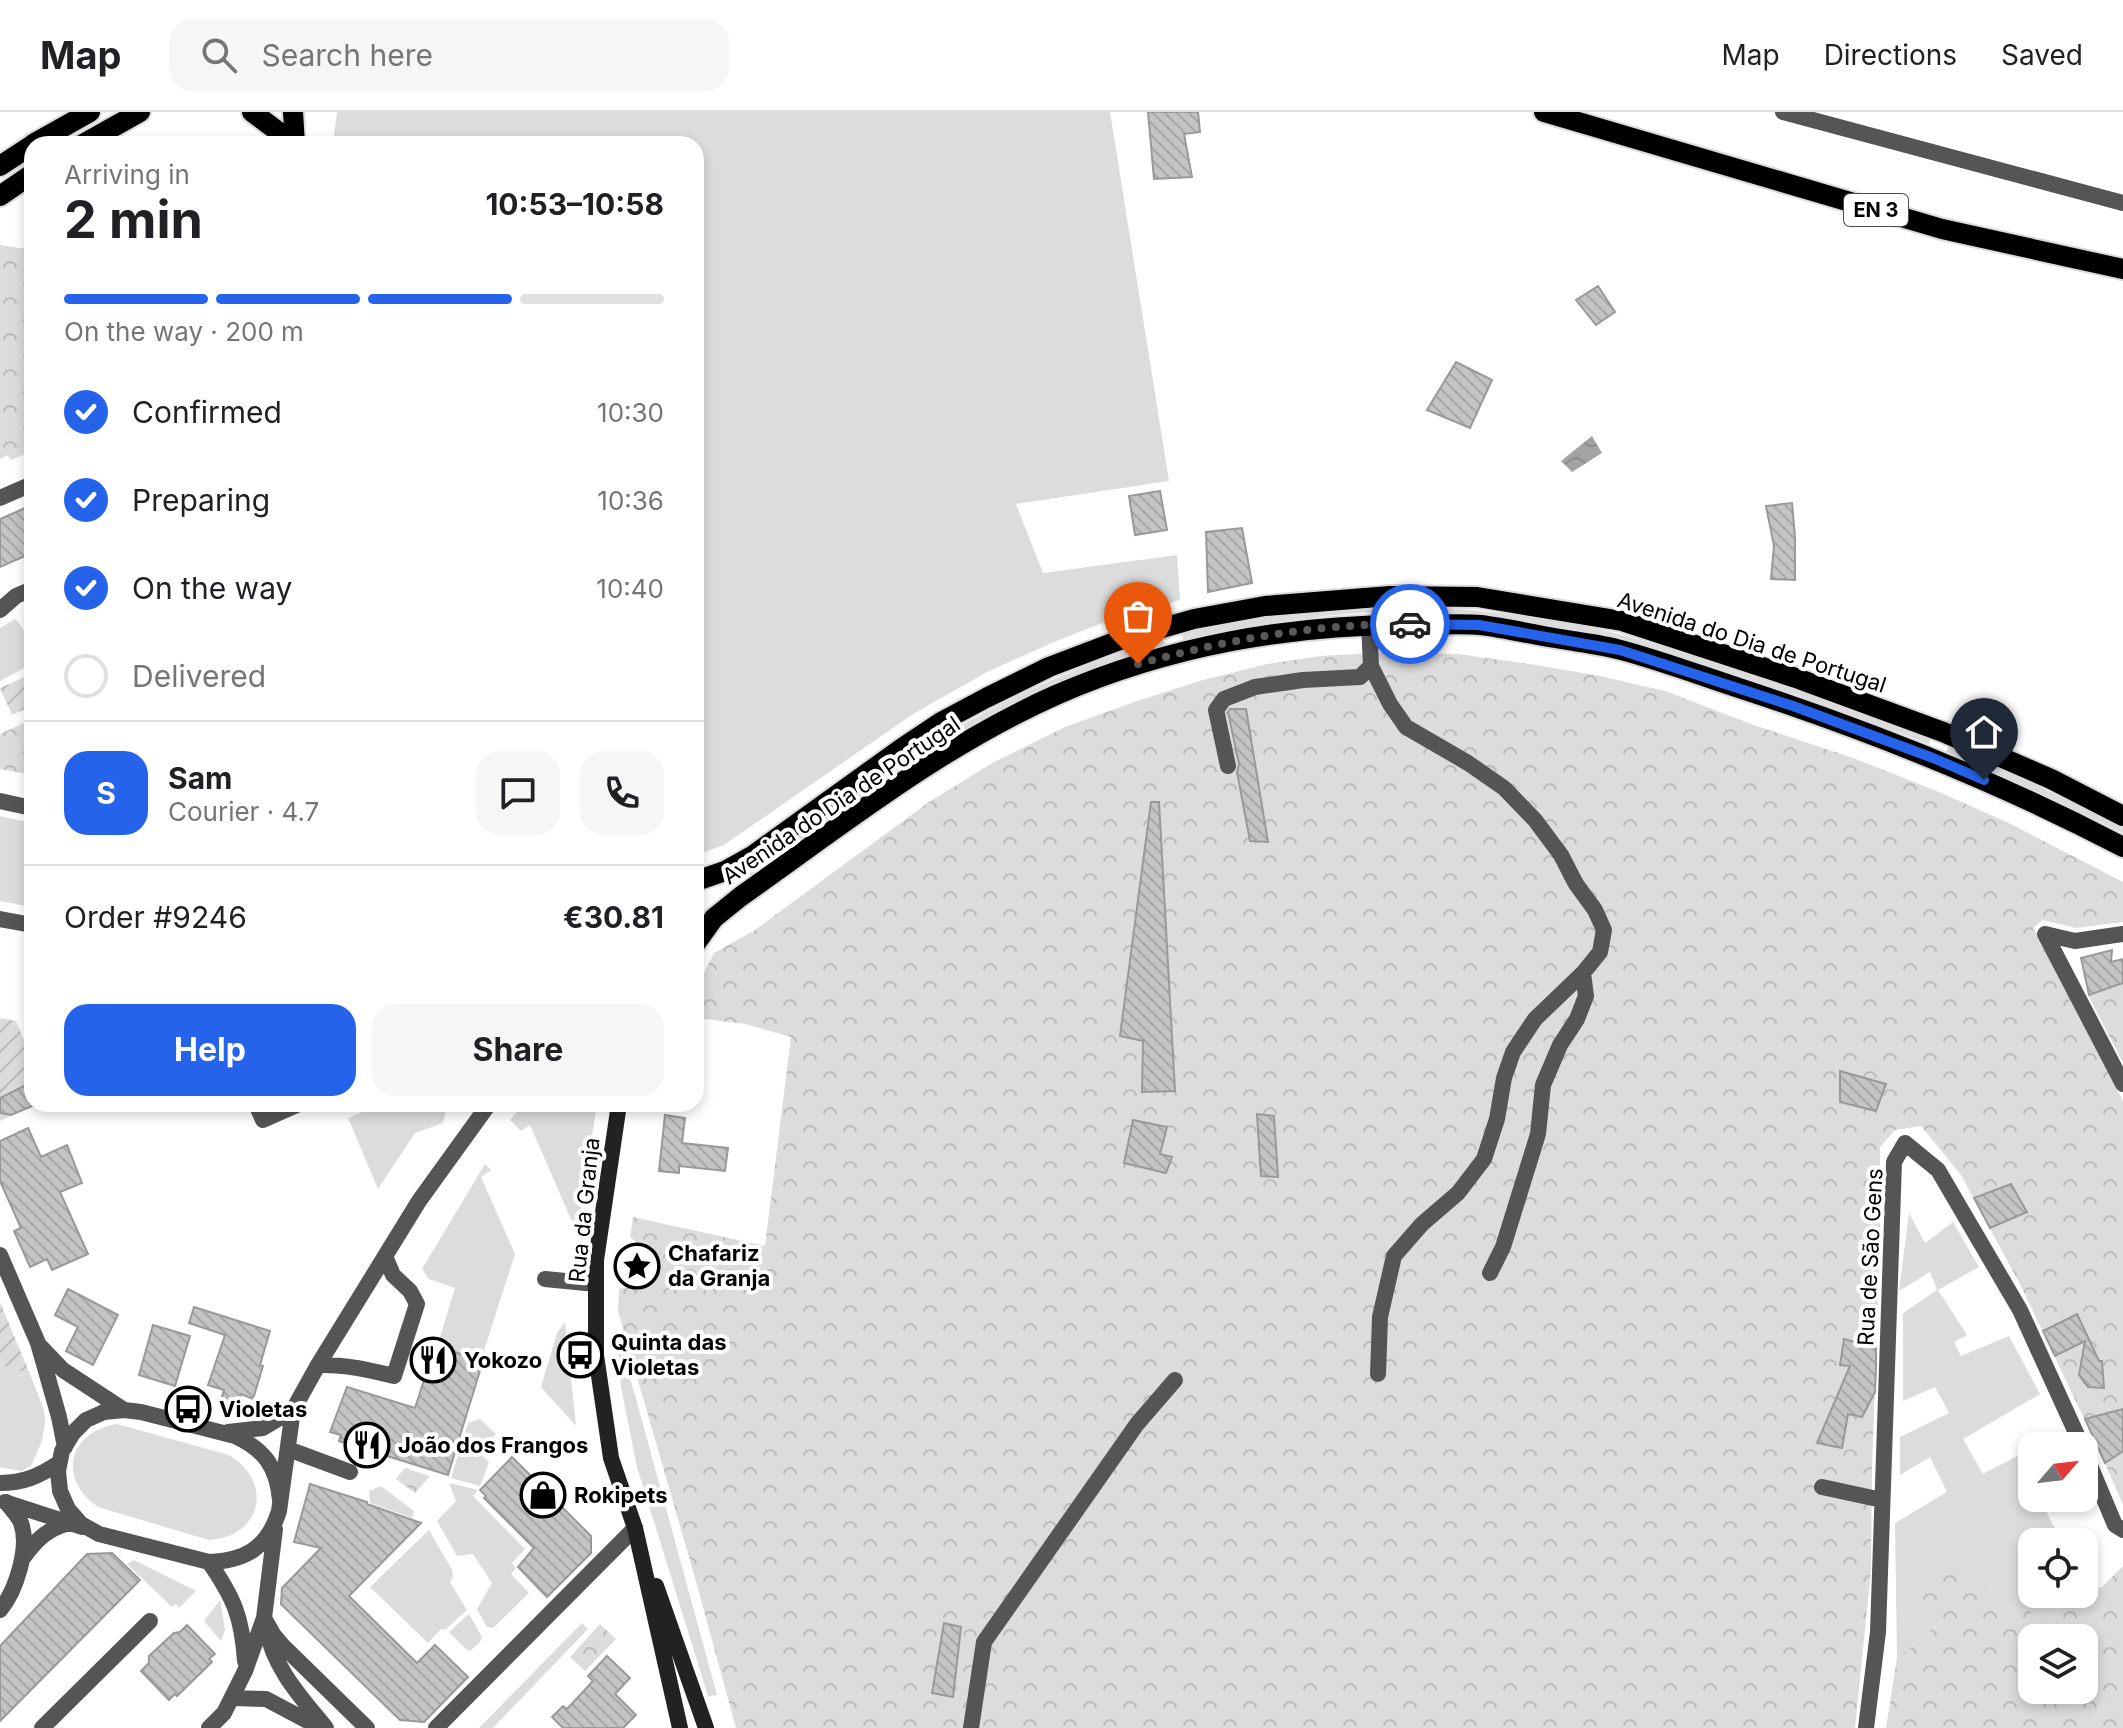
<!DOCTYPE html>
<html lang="en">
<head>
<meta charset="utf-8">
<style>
	:root { --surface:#fff; --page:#f6f6f6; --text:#202124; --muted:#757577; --line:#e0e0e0; --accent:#2563eb }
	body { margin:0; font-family:Inter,sans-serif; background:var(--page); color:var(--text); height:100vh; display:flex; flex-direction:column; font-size:30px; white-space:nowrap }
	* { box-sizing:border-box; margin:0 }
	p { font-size:26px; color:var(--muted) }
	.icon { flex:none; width:44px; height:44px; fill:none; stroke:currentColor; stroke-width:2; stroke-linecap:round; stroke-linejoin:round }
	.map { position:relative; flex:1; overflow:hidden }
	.drawer { position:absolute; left:24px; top:24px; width:680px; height:976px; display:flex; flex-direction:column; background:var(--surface); border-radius:24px; box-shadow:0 4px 12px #0003 }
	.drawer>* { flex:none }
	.needle { width:52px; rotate:62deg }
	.buttons { position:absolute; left:2018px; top:1320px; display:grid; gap:16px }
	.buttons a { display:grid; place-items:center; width:80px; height:80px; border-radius:16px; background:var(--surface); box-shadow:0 4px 12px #0003; font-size:40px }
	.pin { position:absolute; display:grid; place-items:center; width:68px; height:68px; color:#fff; margin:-82px -34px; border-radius:50% 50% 50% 0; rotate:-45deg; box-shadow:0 0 8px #0007 }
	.pin .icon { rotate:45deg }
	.courier { position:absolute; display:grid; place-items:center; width:80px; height:80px; margin:-40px; border:6px solid #2563eb; border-radius:50%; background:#fff; color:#222; box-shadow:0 2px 10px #0007 }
	.headline em { font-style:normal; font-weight:700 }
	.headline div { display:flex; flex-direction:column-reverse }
	.headline { display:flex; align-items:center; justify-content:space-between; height:136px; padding:0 40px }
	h1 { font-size:52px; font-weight:700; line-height:60px }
	.bar { display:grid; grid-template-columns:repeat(4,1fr); gap:12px 8px; align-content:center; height:96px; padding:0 40px }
	.bar i { height:10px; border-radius:6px; background:var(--line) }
	.bar .current { background:var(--accent) }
	.bar p { grid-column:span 4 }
	.line { display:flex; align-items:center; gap:20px; padding:0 40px; border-top:2px solid var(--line) }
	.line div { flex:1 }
	.round { display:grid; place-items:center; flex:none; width:84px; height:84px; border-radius:24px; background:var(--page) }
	ol { padding:0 40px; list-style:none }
	li { display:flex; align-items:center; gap:24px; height:88px }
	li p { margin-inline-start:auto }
	li .icon { padding:8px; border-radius:50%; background:var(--accent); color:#fff; stroke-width:4 }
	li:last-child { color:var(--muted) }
	li i { width:44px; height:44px; border:4px solid var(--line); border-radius:50% }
	.button { display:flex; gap:16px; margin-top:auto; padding:16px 40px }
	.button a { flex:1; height:92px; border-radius:24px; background:var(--accent); color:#fff; font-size:32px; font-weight:700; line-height:92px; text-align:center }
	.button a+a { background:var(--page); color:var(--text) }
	header { display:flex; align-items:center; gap:48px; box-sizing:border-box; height:112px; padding:0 40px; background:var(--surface); border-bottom:2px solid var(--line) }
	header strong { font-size:38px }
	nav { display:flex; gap:44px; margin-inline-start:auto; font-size:28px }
	.search { width:560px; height:72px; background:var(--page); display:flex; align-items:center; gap:20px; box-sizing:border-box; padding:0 28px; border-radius:24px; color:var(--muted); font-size:30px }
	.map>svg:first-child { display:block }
	.grass { fill:#dcdcdc }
	.forest { fill:url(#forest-crowns); fill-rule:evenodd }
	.garden { fill:url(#garden-furrows) }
	.water { fill:url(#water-waves) }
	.building { fill:url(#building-back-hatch); stroke:#999; stroke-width:2 }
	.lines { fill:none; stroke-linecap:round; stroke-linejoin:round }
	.primary-casing { stroke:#dbdbdb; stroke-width:24 }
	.minor { stroke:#555; stroke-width:16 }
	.secondary { stroke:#222; stroke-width:16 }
	.primary { stroke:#000; stroke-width:20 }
	.done { stroke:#595959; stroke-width:8; stroke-dasharray:0 14.4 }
	.route { stroke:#2563eb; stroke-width:10 }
	.labels { text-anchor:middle; stroke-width:8; stroke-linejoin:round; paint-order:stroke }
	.shield { fill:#fff; stroke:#4c4c4c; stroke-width:2 }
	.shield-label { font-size:20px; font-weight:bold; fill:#000 }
	.street-label { font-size:22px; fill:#000; stroke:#fff }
	.poi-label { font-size:22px; font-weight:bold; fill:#000; stroke:#fff; text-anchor:start }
</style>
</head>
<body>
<header>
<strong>Map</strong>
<div class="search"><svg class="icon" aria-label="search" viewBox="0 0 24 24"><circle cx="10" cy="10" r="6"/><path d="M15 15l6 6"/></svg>Search here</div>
<nav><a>Map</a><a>Directions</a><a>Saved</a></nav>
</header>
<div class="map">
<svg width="2123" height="1616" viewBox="0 0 2123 1616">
	<defs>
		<pattern id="forest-crowns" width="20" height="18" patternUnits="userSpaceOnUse" patternTransform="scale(2)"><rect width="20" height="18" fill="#dcdcdc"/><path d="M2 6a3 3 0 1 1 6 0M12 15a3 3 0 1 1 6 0" fill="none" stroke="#bbb"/></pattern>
		<pattern id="garden-furrows" width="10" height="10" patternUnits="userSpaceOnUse" patternTransform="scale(2)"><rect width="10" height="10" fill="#dcdcdc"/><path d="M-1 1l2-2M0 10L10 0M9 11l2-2" fill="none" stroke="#bbb"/></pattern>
		<pattern id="water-waves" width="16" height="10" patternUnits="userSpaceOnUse" patternTransform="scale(2)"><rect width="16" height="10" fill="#a3a3a3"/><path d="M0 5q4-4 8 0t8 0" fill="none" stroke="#8b8b8b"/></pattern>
		<pattern id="building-back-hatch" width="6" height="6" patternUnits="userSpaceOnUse" patternTransform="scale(2)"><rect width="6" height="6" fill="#c4c4c4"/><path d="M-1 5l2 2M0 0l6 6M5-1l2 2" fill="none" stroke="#a7a7a7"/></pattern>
	</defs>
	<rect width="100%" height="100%" fill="#fff"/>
	<path class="grass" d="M337,0H1110L1169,369L1016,392L1043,461L1177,443L1180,488L1125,502L1054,530L987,560L913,602L724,733L696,743V32H338L334,23Z
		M1424,494C1476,498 1526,503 1576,512C1616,520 1655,532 1694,544C1774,568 1853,597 1931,627L1929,632C1766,571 1600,506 1424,500C1343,498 1263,510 1183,528L1182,521C1221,513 1259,504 1299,500C1341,495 1383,495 1424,494Z
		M15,507C26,517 32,537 32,552L0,569V516Z
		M1163,527L1165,532C1060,564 974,606 884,667L881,664C971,602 1059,559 1163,527Z
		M1949,634L2023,667L2123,715V721L2021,672L1946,640Z
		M867,674L871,679L742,771L739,764L755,755Z
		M0,704L32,711V795L0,789Z
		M381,992H447L443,1011L415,1021L378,1077L348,1006Z
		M524,992H597L577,1121L530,1013L521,1019L510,1008Z
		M485,1052L491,1058L481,1065L515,1142L481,1248L437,1235L455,1176L429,1167L422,1157Z
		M1909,1101L1925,1131L1953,1110L1979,1155L1938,1178L1967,1223L1954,1230L1961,1244L2009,1224L2040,1282L1963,1327L1983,1362L2021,1342L2032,1344V1386H2039L2062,1430H2032V1482H2056C2060,1497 2057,1511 2046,1521L2030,1499L2004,1491L1988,1473L1936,1512L1924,1525L1897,1546L1895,1411L1947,1380L1930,1345L1900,1363V1325L1949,1301L1935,1275L1903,1289V1201L1937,1178L1930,1160L1899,1179Z
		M565,1210L576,1314L541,1275L557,1221Z
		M617,1224L635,1283L717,1583L708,1584L637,1355L621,1275Z
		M0,1253L30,1262L44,1298L45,1311L42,1329L31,1354L21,1359L0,1355Z
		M480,1307L496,1322L479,1340L489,1350L480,1374L451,1366L468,1311Z
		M117,1312L229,1343C274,1370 262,1425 209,1428L98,1395C57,1367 68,1320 117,1312Z
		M449,1371L478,1378L473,1384L525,1437L512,1451L516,1456L511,1462L529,1481L493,1516L487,1515L477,1497L492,1471L473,1442L457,1444L437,1409L456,1389Z
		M381,1374L414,1399L412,1406L370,1391L369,1379Z
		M429,1418L452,1458L453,1465L450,1470L467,1498L445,1518L441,1517L428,1531L370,1475Z
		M134,1448L196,1479L179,1496L176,1492L172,1495L127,1452Z
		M220,1488L225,1518L221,1529L204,1509Z
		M469,1502L482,1525L480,1530L470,1539L466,1537L449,1520Z
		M582,1511L588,1517L493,1616H479Z"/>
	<path class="forest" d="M0,133L32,138V339L11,348L8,343L0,347Z
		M1390,540L1458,542L1530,552L1600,564L1665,579L1751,612L1856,647L1939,680L2011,712L2123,770V810L2076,816L2043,808L2033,816L2123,989V1393L2105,1351L2022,1176L1961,1063L1921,1014L1895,1018L1880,1035V1125L1872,1357L1871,1458L1855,1616H736L697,1473L618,1199L619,1177C626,1175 632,1174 638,1170C653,1156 644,1134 630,1125L633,1105L765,1134L791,925L745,912L696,906V871L704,861L714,841L755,818L929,690L994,650L1065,615L1134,590L1203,568L1267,552L1320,544Z
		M32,607V663L0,657V622Z
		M2123,871V951L2088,883Z
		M405,1356L430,1364L415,1381L396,1367Z
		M2123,1454V1616H1886L1897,1546L1924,1525L1936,1512L1916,1492L1921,1470L1946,1457L1972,1460L1988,1473L2004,1490H2019L2030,1499L2046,1521C2057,1511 2060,1497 2056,1482H2084V1470L2101,1476ZM2032,1526H2084V1578H2032Z
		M600,1512L616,1527L585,1559L570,1545Z"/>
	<path class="garden" d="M27,564L32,574V594L12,603L0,576Z
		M0,906L16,909L32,947V992H37L0,1009Z
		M0,1190L30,1262L0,1253Z"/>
	<path class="water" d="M1592,324L1602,341L1572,360L1561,349Z"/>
	<path class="building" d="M1148,0H1198L1200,20L1184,22L1192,65L1154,67Z
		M1598,174L1615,200L1596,213L1576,188Z
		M1456,250L1492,268L1470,316L1427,298Z
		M1160,379L1167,418L1135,423L1129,384Z
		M1792,391L1795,425V468L1771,467L1774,434L1766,394Z
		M32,393V441L0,455V407Z
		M1242,416L1252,471L1208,480L1206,420Z
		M1230,597H1246L1268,730L1250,729L1237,660L1239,652L1228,600Z
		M1151,690H1159L1175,979L1142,980L1143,929L1120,924Z
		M2112,838L2111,850L2123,847V871L2089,883L2081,846Z
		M1840,959L1886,972L1876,999L1840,990Z
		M32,970V994L11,1003L0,1001V986Z
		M1257,1002L1274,1004L1278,1065L1261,1064Z
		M665,1003L685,1006L682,1031L728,1036L725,1059L679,1054V1061L659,1059Z
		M1133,1008L1167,1015L1160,1042L1172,1045L1166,1061L1124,1051Z
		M28,1016L41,1045L67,1033L82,1071L60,1080L88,1142L52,1158L47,1147L30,1155L14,1119L21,1116L0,1069V1029Z
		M2011,1072L2027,1100L1990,1116L1974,1086Z
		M68,1177L118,1203L93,1253L66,1239L78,1215L55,1203Z
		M194,1195L270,1219L260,1253L263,1254L253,1287L241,1282L238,1291L222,1285L224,1278L208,1273L225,1223L189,1211Z
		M2077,1202L2099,1249H2102L2104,1276L2088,1275L2079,1263L2085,1229L2055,1244L2043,1219Z
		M153,1213L190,1224L175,1274L139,1263Z
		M1844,1227L1876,1236V1254L1875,1280L1862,1305L1848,1302L1842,1336L1817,1331L1850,1254L1840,1253Z
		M435,1234L483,1249L448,1363L339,1329L341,1323L330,1320L347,1275L415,1296Z
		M2123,1297V1339L2105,1351L2085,1307Z
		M512,1345L591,1424V1441L547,1485L518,1455L534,1436L484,1386L486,1384L480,1378Z
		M310,1372L367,1390V1392L421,1411L349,1484L417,1551L435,1533L468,1565L424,1610L400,1608L281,1492L282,1476L321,1436L294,1430Z
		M112,1441L140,1468L0,1609V1534L87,1442Z
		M944,1511L961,1515L953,1585L932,1581Z
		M187,1513L215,1542L209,1547L212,1550L177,1584L175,1582L169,1588L141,1559L149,1551V1544L174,1521L180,1520Z
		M607,1544L630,1566L615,1582L636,1603L623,1616H563L552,1605L563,1594L567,1597L593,1569L588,1564Z"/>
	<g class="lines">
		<g class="primary-casing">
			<path id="primary" d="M252,0L295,32
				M293,0L295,32
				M1544,0L1942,117L2123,157
				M33,32L90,0
				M83,32L140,0
				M0,54L32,33
				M0,84L32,62
				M696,769L725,759L752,744L902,636L941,610L986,586L1049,555L1120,528L1194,507L1265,494L1390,484L1477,485L1622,509L1799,567L1943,620L2051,667L2123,704
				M696,831L714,806L740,785C842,713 941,634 1056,583C1168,534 1291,512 1413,513C1435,513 1459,511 1481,513C1505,516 1530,522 1555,526C1577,530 1600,532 1621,538C1662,549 1702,564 1742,577C1873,620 2001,671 2123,735"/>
		</g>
		<path class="minor" d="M1783,0L2123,91
			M0,386L32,372
			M0,498L16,484L32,477
			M1371,554L1390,592L1406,615L1468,651L1504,676L1535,708L1561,743L1576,772L1595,798L1604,818L1600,840L1583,861L1535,907L1513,940L1504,966L1497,1007L1484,1047L1458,1081L1422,1112L1394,1144L1380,1205L1378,1262
			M1228,654L1216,598L1224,587L1255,575L1303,568L1360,565L1371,554L1369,512
			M0,689L32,696
			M0,807L32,813
			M2123,822L2075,829L2045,822L2123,972
			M256,992L263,1008L299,992
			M0,1143L38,1231L59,1305L65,1335
			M1490,1161L1503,1135L1538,1022L1543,973L1560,933L1577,907L1586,884L1583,861
			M545,1167L596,1172
			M41,1235L63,1258L124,1298
			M318,1253C344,1252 369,1258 394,1264L417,1192L410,1179L393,1163L385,1144
			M228,1320L263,1316L293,1298L318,1253L419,1089L489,992
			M288,1337L350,1360
			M2084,1339L2115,1413L2123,1418
			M0,1371C24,1371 39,1364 59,1351
			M1822,1375L1882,1388
			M280,1388C277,1355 265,1338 235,1324L141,1300L124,1298L104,1300L86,1308L73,1321L62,1339L58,1359L60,1379L68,1397L81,1412L99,1422L209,1450C246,1449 268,1435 279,1399L293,1298
			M5,1390L82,1415
			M23,1446C36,1428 47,1417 69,1411
			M209,1450C234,1486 242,1505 245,1549
			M0,1498C16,1479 30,1435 21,1411C18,1403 11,1397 6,1390
			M264,1506L273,1522L283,1534L367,1616
			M266,1516C274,1557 301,1585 326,1616
			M232,1586L266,1587L319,1615
			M42,1616L150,1509
			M209,1616L224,1601L245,1559L264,1506L275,1417
			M436,1616L635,1416
			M971,1616L984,1530L1137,1312L1175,1268
			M1866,1616L1878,1520L1894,1050L1905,1031L1938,1058L2020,1198L2082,1334"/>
		<path class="secondary" d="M619,992L596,1148V1243L611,1346L635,1416L680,1616
			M656,1474L706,1616"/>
		<use href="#primary" class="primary"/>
	</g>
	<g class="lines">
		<path class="done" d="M1138,552C1232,527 1312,512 1410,512"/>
		<path class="route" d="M1410,512L1479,513L1620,538L1793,594L1933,646L1984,668"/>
	</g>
	<defs>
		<g id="sight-ring" transform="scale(2.3)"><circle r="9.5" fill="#fff" stroke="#000" stroke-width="1.5"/><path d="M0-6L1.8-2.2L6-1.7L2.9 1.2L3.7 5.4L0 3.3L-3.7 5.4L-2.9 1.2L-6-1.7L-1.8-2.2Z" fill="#000"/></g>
		<g id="bus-ring" transform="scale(2.3)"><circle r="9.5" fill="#fff" stroke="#000" stroke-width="1.5"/><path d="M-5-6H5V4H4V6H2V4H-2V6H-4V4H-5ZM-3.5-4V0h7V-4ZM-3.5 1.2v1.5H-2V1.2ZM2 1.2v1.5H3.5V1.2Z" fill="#000"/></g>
		<g id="restaurant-ring" transform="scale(2.3)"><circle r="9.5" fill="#fff" stroke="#000" stroke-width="1.5"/><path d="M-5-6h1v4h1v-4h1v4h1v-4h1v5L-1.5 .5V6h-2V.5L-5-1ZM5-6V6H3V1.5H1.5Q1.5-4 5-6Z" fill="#000"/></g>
		<g id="shop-ring" transform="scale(2.3)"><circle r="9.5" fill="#fff" stroke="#000" stroke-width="1.5"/><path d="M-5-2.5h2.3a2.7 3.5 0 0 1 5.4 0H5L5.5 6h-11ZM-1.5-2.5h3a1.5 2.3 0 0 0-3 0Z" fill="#000"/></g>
	</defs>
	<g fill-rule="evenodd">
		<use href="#sight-ring" x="637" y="1154"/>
		<use href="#bus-ring" x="580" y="1243"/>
		<use href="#restaurant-ring" x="433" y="1248"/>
		<use href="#bus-ring" x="188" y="1297"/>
		<use href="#restaurant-ring" x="367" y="1333"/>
		<use href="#shop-ring" x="543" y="1383"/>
	</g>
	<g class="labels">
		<rect class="shield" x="1844" y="82" width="64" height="32" rx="6"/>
		<g class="shield-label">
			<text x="1876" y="105">EN 3</text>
		</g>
		<g class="street-label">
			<text transform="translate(1752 530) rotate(18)" y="8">Avenida do Dia de Portugal</text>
			<text transform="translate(841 688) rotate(-34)" y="8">Avenida do Dia de Portugal</text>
			<text transform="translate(584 1098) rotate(-84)" y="8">Rua da Granja</text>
			<text transform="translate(1870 1145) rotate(-87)" y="8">Rua de São Gens</text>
		</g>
		<g class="poi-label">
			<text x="668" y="1149">Chafariz<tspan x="668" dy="25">da Granja</tspan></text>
			<text x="611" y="1238">Quinta das<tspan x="611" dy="25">Violetas</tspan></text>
			<text x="464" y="1256">Yokozo</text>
			<text x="219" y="1305">Violetas</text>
			<text x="398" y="1341">João dos Frangos</text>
			<text x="574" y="1391">Rokipets</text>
		</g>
	</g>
</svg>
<div class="buttons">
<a><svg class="needle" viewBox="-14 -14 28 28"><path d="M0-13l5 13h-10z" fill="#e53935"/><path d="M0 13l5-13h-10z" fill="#757577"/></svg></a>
<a><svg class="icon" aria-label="locate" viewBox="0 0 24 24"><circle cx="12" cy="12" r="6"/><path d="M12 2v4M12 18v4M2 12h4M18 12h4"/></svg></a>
<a><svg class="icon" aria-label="layers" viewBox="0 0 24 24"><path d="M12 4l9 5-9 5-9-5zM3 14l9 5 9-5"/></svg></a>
</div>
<div class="pin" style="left:1138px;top:552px;background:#ea580c"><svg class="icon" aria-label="bag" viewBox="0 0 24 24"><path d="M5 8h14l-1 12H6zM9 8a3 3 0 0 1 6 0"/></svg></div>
<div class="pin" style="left:1984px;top:668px;background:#1f2937"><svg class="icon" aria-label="home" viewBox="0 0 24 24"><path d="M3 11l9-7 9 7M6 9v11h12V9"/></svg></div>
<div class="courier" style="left:1410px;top:512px"><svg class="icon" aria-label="car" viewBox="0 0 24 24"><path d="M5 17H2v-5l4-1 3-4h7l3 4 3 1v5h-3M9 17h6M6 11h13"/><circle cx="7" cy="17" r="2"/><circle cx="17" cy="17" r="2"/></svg></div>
<section class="drawer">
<div class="headline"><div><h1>2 min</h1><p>Arriving in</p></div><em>10:53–10:58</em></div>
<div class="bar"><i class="current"></i><i class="current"></i><i class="current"></i><i></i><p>On the way · 200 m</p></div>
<ol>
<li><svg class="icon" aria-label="check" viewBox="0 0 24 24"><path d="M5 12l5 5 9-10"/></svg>Confirmed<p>10:30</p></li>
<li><svg class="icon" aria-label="check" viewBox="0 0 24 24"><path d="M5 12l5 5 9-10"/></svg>Preparing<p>10:36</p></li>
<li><svg class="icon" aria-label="check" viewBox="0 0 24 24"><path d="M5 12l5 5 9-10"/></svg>On the way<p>10:40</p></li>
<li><i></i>Delivered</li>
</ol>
<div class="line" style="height:144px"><b class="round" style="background:var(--accent);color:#fff">S</b><div><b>Sam</b><p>Courier · 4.7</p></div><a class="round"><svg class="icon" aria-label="chat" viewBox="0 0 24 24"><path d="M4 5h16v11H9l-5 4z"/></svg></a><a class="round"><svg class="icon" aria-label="phone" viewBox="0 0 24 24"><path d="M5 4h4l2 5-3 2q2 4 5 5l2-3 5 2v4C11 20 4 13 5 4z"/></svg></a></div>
<div class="line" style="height:104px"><div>Order #9246</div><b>€30.81</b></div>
<div class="button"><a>Help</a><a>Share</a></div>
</section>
</div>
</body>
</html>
